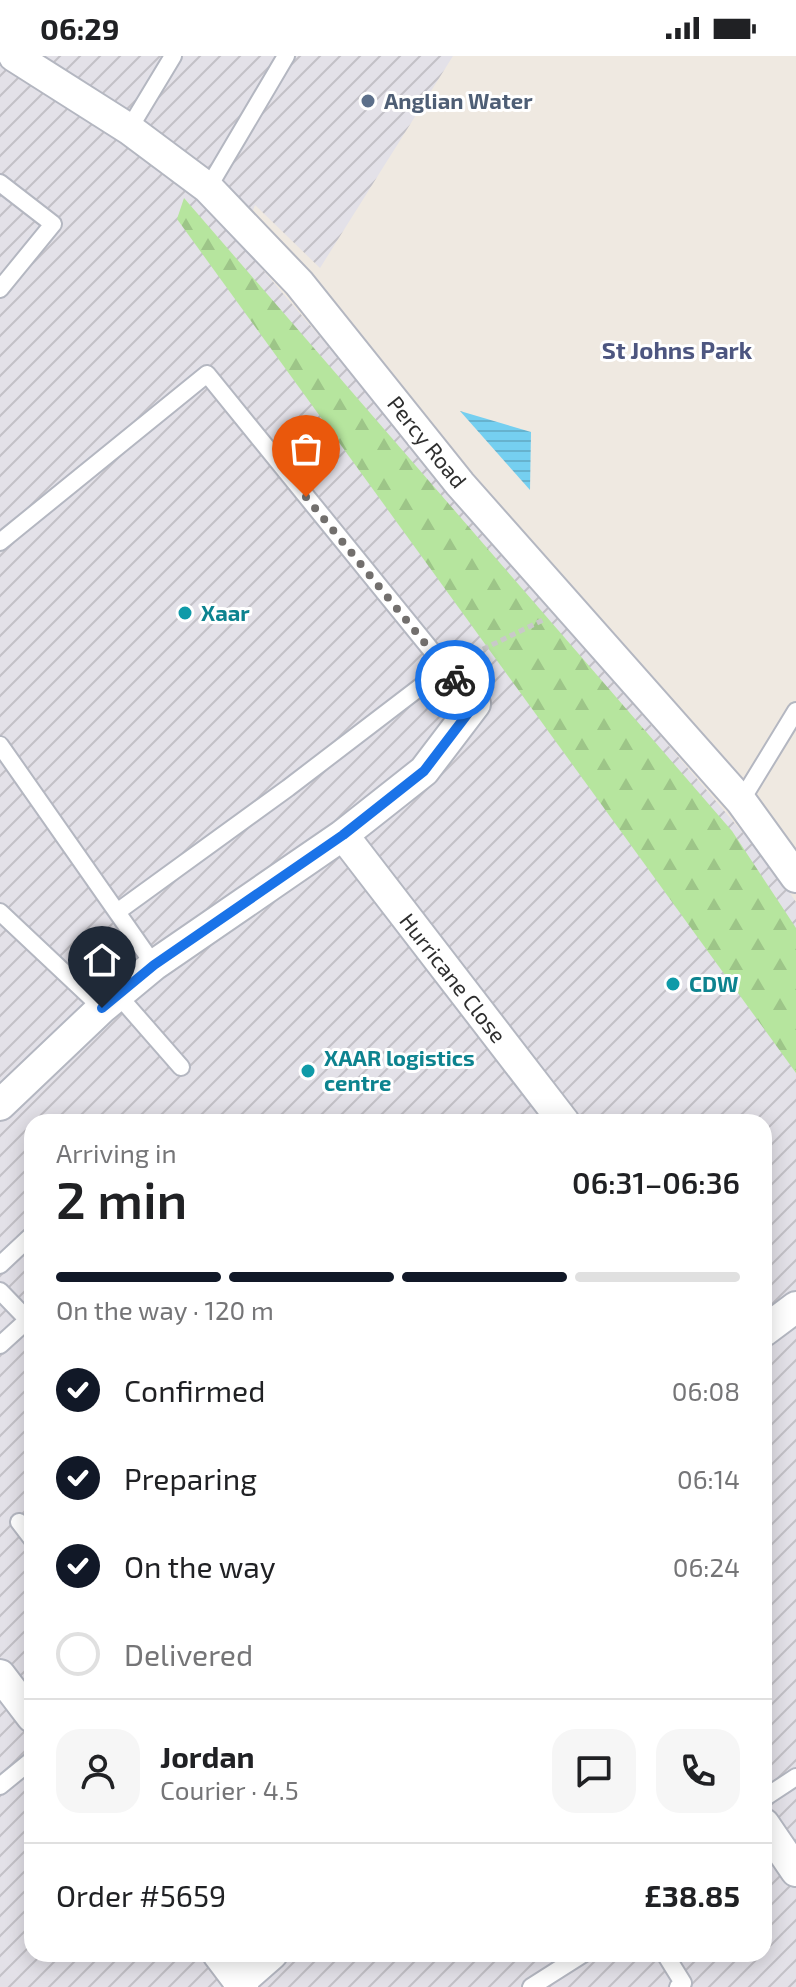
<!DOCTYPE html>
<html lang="en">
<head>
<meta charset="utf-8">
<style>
	:root { --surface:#fff; --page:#f6f6f6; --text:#202124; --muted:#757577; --line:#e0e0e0; --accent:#111827 }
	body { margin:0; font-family:"Exo 2",sans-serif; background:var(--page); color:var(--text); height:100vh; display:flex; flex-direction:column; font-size:30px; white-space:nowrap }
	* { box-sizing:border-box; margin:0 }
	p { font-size:26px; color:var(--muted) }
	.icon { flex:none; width:44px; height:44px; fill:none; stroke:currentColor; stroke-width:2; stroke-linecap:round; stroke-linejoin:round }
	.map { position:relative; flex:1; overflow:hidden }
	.sheet { position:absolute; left:24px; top:1058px; width:748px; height:848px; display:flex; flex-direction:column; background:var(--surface); border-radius:24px; box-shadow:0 4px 20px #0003 }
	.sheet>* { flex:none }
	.pin { position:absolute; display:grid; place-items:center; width:68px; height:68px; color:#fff; margin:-82px -34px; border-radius:50% 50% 50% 0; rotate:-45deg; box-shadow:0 0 8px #0007 }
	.pin .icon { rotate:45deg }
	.courier { position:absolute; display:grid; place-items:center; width:80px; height:80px; margin:-40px; border:6px solid #1a73e8; border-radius:50%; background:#fff; color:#222; box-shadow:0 2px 10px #0007 }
	.headline em { font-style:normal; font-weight:600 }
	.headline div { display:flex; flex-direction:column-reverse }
	.headline { display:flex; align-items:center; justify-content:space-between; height:136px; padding:0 32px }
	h1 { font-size:52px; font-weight:600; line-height:60px }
	.bar { display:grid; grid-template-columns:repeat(4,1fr); gap:12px 8px; align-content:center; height:96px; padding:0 32px }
	.bar i { height:10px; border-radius:6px; background:var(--line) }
	.bar .current { background:var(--accent) }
	.bar p { grid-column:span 4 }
	.line { display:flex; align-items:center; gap:20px; padding:0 32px; border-top:2px solid var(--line) }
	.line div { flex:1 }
	.round { display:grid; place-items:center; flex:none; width:84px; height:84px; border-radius:24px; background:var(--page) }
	ol { padding:0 32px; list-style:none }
	li { display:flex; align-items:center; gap:24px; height:88px }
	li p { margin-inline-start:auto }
	li .icon { padding:8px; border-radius:50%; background:var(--accent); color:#fff; stroke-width:4 }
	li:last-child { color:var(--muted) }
	li i { width:44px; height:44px; border:4px solid var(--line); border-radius:50% }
	.status { display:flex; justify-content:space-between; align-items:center; height:56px; padding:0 40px; background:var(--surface); direction:ltr }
	.status svg { height:22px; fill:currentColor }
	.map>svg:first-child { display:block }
	.industrial { fill:url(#industrial-furrows); fill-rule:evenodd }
	.forest { fill:url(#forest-firs) }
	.water { fill:url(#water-rules) }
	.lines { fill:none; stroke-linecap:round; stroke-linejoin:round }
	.lane-casing { stroke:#b4b7c1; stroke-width:20 }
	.street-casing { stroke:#b4b7c1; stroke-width:34 }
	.path { stroke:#c9c9c9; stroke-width:5; stroke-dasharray:6 4; stroke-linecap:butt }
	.lane { stroke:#fff; stroke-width:16 }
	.street { stroke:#fff; stroke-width:30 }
	.done { stroke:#726f6d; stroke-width:8; stroke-dasharray:0 14.4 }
	.route { stroke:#1a73e8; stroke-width:10 }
	.service-dot { fill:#5c6f8a; stroke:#fff; stroke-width:3 }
	.culture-dot { fill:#0f9aa8; stroke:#fff; stroke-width:3 }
	.labels { text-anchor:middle; stroke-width:6; stroke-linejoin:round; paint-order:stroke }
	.service-label { font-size:22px; font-weight:bold; fill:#4e5e75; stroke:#fff; text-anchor:start }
	.street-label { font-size:22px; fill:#2e2e2e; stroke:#fff }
	.culture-label { font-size:22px; font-weight:bold; fill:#0d838f; stroke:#fff; text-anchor:start }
	.neighbourhood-label { font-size:24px; font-weight:bold; fill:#4d5680; stroke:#fff }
</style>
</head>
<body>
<div class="status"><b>06:29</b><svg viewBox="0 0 49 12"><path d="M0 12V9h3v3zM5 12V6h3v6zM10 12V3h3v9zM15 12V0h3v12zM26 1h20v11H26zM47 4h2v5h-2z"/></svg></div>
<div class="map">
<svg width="796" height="1931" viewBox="0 0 796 1931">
	<defs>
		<pattern id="industrial-furrows" width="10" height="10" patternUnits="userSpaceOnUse" patternTransform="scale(2)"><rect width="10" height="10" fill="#e3e1e8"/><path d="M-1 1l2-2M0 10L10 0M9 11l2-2" fill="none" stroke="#c3c1c7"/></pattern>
		<pattern id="forest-firs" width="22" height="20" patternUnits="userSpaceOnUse" patternTransform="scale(2)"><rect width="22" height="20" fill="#b6e59e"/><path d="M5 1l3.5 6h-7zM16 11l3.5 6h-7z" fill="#9dc588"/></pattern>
		<pattern id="water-rules" width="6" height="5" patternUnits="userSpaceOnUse" patternTransform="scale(2)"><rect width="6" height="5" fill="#75cff0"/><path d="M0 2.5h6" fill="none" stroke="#66b2ce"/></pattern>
	</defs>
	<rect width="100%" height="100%" fill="#efe9e1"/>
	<path class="industrial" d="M0,0H453L320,212L255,149L240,187L773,812L796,846V1931H0ZM32,1066H764V1898H32Z"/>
	<path class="forest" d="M184,142L732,775L796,872V1017L177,163Z"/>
	<path class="water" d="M460,355L531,376L530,434Z"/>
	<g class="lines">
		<g class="lane-casing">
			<path id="lane" d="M129,73L173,0
				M0,127L53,168L0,233
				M208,132L286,0
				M0,486L207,318L475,648
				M0,689L154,909
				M741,745L796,655
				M0,856L102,952
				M117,856L288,732L445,612
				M118,939L181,1011
				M0,1209L32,1179
				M0,1235L28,1264
				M0,1289L32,1260
				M19,1466L32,1483
				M0,1730L32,1704
				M764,1742L796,1721
				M665,1898L683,1927L678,1931
				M531,1931L583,1898"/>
		</g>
		<g class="street-casing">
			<path id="street" d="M14,0L129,73L208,132L299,227L460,428L741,745L796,821
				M343,779L564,1066
				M0,1049L102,952L154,909L343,779L424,715L475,648
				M764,1275L796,1251
				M0,1619L32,1661
				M764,1768L796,1815
				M218,1898L243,1931
				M240,1926L272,1898"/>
		</g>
		<path class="path" d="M465,602L543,564"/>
		<use href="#lane" class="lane"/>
		<use href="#street" class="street"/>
	</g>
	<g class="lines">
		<path class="done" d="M306,441L455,624"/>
		<path class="route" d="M102,952L154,909L343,779L424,715L475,648L455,624"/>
	</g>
	<circle class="service-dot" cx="368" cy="45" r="8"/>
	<g class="culture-dot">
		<circle cx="185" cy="557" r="8"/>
		<circle cx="673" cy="928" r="8"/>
		<circle cx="308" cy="1015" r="8"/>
	</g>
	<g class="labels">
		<g class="service-label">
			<text x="384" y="53">Anglian Water</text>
		</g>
		<g class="street-label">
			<text transform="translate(427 386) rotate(51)" y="8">Percy Road</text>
			<text transform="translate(453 922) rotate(52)" y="8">Hurricane Close</text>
		</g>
		<g class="culture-label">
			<text x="201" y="565">Xaar</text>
			<text x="689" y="936">CDW</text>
			<text x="324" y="1010">XAAR logistics<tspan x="324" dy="25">centre</tspan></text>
		</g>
		<g class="neighbourhood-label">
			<text x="677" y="303">St Johns Park</text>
		</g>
	</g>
</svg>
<div class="pin" style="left:306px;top:441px;background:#ea580c"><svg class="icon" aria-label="bag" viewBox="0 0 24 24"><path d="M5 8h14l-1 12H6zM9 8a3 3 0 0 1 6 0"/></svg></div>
<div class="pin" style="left:102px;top:952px;background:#1f2937"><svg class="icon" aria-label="home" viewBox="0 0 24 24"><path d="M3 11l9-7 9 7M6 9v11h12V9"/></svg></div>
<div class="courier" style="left:455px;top:624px"><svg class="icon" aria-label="bike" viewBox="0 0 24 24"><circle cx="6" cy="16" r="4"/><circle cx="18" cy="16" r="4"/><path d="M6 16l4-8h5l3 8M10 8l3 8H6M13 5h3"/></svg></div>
<section class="sheet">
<div class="headline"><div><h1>2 min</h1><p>Arriving in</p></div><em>06:31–06:36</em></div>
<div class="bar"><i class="current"></i><i class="current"></i><i class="current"></i><i></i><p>On the way · 120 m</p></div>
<ol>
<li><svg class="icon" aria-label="check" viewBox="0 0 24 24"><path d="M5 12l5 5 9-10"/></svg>Confirmed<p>06:08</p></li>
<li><svg class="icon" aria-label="check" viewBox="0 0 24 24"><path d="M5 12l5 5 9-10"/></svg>Preparing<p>06:14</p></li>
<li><svg class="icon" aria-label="check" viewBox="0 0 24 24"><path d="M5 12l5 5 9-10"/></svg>On the way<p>06:24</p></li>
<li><i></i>Delivered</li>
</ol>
<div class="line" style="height:144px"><a class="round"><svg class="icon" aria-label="person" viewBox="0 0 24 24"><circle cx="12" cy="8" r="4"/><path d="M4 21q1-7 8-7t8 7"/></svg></a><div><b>Jordan</b><p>Courier · 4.5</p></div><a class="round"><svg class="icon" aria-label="chat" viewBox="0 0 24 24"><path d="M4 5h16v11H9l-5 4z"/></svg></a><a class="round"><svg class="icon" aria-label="phone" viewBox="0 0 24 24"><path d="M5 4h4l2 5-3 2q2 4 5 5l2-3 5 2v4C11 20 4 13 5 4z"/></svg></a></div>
<div class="line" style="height:104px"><div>Order #5659</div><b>£38.85</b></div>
</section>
</div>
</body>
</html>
